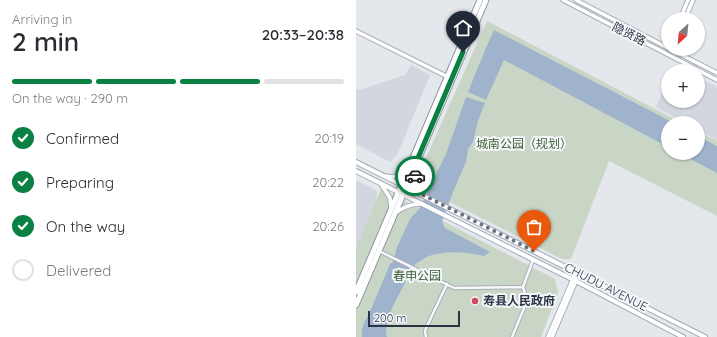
<!DOCTYPE html>
<html lang="en">
<head>
<meta charset="utf-8">
<style>
	:root { --surface:#fff; --page:#f2f2f3; --text:#2b2b33; --muted:#7c7c81; --line:#e1e1e2; --accent:#0b8043 }
	body { margin:0; font-family:Quicksand,"Noto Sans SC",sans-serif; background:var(--page); color:var(--text); height:100vh; display:flex; flex-direction:column; font-size:15px; white-space:nowrap }
	* { box-sizing:border-box; margin:0 }
	p { font-size:13px; color:var(--muted) }
	.icon { flex:none; width:22px; height:22px; fill:none; stroke:currentColor; stroke-width:2; stroke-linecap:round; stroke-linejoin:round }
	.map { position:relative; flex:1; overflow:hidden }
	.sheet { display:flex; flex-direction:column; background:var(--surface); width:356px }
	.sheet>* { flex:none }
	.needle { width:26px; rotate:207deg }
	.controls { position:absolute; left:305px; top:12px; display:grid; gap:8px }
	.controls a { display:grid; place-items:center; width:44px; height:44px; border-radius:50%; background:var(--surface); box-shadow:0 1px 3px #0004; font-size:20px }
	.scale { position:absolute; left:12px; bottom:10px; width:92px; box-sizing:border-box; padding-left:4px; border:2px solid #2b3445; border-top:0; font-size:11px; line-height:14px; white-space:nowrap; color:#2b3445; -webkit-text-stroke:3px #f4f6f9; paint-order:stroke }
	.pin { position:absolute; display:grid; place-items:center; width:34px; height:34px; color:#fff; margin:-41px -17px; border-radius:50% 50% 50% 0; rotate:-45deg; box-shadow:0 0 4px #0007 }
	.pin .icon { rotate:45deg }
	.courier { position:absolute; display:grid; place-items:center; width:40px; height:40px; margin:-20px; border:3px solid #0b8043; border-radius:50%; background:#fff; color:#222; box-shadow:0 1px 5px #0007 }
	.head em { font-style:normal; font-weight:600 }
	.head div { display:flex; flex-direction:column-reverse }
	.head { display:flex; align-items:center; justify-content:space-between; height:68px; padding:0 12px }
	h1 { font-size:26px; font-weight:600; line-height:30px }
	.bar { display:grid; grid-template-columns:repeat(4,1fr); gap:6px 4px; align-content:center; height:48px; padding:0 12px }
	.bar i { height:5px; border-radius:3px; background:var(--line) }
	.bar .current { background:var(--accent) }
	.bar p { grid-column:span 4 }
	ol { padding:0 12px; list-style:none }
	li { display:flex; align-items:center; gap:12px; height:44px }
	li p { margin-inline-start:auto }
	li .icon { padding:4px; border-radius:50%; background:var(--accent); color:#fff; stroke-width:4 }
	li:last-child { color:var(--muted) }
	li i { width:22px; height:22px; border:2px solid var(--line); border-radius:50% }
	main { display:flex; flex:1; min-height:0 }
	.map>svg:first-child { display:block }
	.built { fill:#d2d6de }
	.green { fill:#c9d6c5 }
	.water { fill:#9fb4cc }
	.lines { fill:none; stroke-linecap:round; stroke-linejoin:round }
	.street-casing { stroke:#a9aeb7; stroke-width:4.5 }
	.secondary-casing { stroke:#a9aeb7; stroke-width:5.5 }
	.primary-casing { stroke:#a3abb8; stroke-width:6 }
	.highway-casing { stroke:#8b94a3; stroke-width:7 }
	.street { stroke:#f7f8fa; stroke-width:2.5 }
	.secondary { stroke:#fff; stroke-width:3.5 }
	.primary { stroke:#fff; stroke-width:4 }
	.highway { stroke:#fff; stroke-width:5 }
	.done { stroke:#6c737f; stroke-width:4; stroke-dasharray:0 7.2 }
	.route { stroke:#0b8043; stroke-width:5 }
	.poi-dot { fill:#d1495b; stroke:#f4f6f9; stroke-width:1.5 }
	.labels { text-anchor:middle; stroke-width:4; stroke-linejoin:round; paint-order:stroke }
	.street-label { font-size:12px; fill:#2b3445; stroke:#f4f6f9 }
	.park-label { font-size:12px; fill:#3f6138; stroke:#f4f6f9 }
	.poi-label { font-size:12px; font-weight:bold; fill:#2b3445; stroke:#f4f6f9; text-anchor:start }
</style>
</head>
<body>
<main>
<section class="sheet">
<div class="head"><div><h1>2 min</h1><p>Arriving in</p></div><em>20:33–20:38</em></div>
<div class="bar"><i class="current"></i><i class="current"></i><i class="current"></i><i></i><p>On the way · 290 m</p></div>
<ol>
<li><svg class="icon" aria-label="check" viewBox="0 0 24 24"><path d="M5 12l5 5 9-10"/></svg>Confirmed<p>20:19</p></li>
<li><svg class="icon" aria-label="check" viewBox="0 0 24 24"><path d="M5 12l5 5 9-10"/></svg>Preparing<p>20:22</p></li>
<li><svg class="icon" aria-label="check" viewBox="0 0 24 24"><path d="M5 12l5 5 9-10"/></svg>On the way<p>20:26</p></li>
<li><i></i>Delivered</li>
</ol>
</section>
<div class="map">
<svg width="361" height="337" viewBox="0 0 361 337">
	<rect width="100%" height="100%" fill="#e4e7ec"/>
	<path class="built" d="M55,65L74,75L42,153L34,162L0,144V89L3,90L49,75Z
		M342,77L361,87V140L342,130V123H329L300,107L312,78V101H342Z
		M0,180L21,191L20,210L0,256Z"/>
	<path class="green" d="M131,21L326,123H312V153H342V131L361,141V216L253,161L215,259H206L68,189L65,169Z
		M25,189L199,279L202,293L185,337H0V248Z"/>
	<path class="water" d="M138,30L318,123H312V147L148,60L130,100L112,92L129,50Z
		M110,97L129,103L122,121L117,142L112,149L110,162L97,192L86,222L89,228L134,252L128,256C110,252 91,250 73,256C68,258 64,262 59,264L58,272L51,279L36,308L31,321L30,332L31,337H6C5,328 8,322 13,314L34,264L37,262L41,247L54,219L63,209L90,154Z
		M342,136L361,146V173L323,153H342Z"/>
	<g class="lines">
		<g class="street-casing">
			<path id="street" d="M23,251L98,288L167,287L177,260
				M70,337L69,331L71,326L91,284
				M156,337L171,301L167,287"/>
		</g>
		<g class="secondary-casing">
			<path id="secondary" d="M207,0L361,80
				M220,0L312,48
				M324,19L332,0
				M329,19L337,0
				M0,31L92,77
				M314,49L361,73
				M58,171L60,182L66,194
				M29,176C38,178 44,176 51,170
				M25,184L34,198L35,208
				M40,213C47,207 55,204 65,204
				M192,337L220,272
				M196,337L223,274"/>
		</g>
		<g class="primary-casing">
			<path id="primary" d="M0,162L349,337
				M0,171L216,279L327,337"/>
		</g>
		<g class="highway-casing">
			<path id="highway" d="M0,292L124,0
				M0,305L130,0"/>
		</g>
		<use href="#street" class="street"/>
		<use href="#secondary" class="secondary"/>
		<use href="#primary" class="primary"/>
		<use href="#highway" class="highway"/>
	</g>
	<g class="lines">
		<path class="done" d="M59,176L63,190L67,195L178,251"/>
		<path class="route" d="M59,176V165L107,52"/>
	</g>
	<circle class="poi-dot" cx="119" cy="301" r="4"/>
	<g class="labels">
		<g class="street-label">
			<text transform="translate(273 34) rotate(27)" y="4">隐贤路</text>
			<text transform="translate(250 287) rotate(27)" y="4">CHUDU AVENUE</text>
		</g>
		<g class="park-label">
			<text x="168" y="148">城南公园（规划）</text>
			<text x="61" y="280">春申公园</text>
		</g>
		<g class="poi-label">
			<text x="127" y="305">寿县人民政府</text>
		</g>
	</g>
</svg>
<div class="controls">
<a><svg class="needle" viewBox="-14 -14 28 28"><path d="M0-13l5 13h-10z" fill="#e53935"/><path d="M0 13l5-13h-10z" fill="#7c7c81"/></svg></a>
<a>+</a>
<a>−</a>
</div>
<div class="scale">200 m</div>
<div class="pin" style="left:178px;top:251px;background:#ea580c"><svg class="icon" aria-label="bag" viewBox="0 0 24 24"><path d="M5 8h14l-1 12H6zM9 8a3 3 0 0 1 6 0"/></svg></div>
<div class="pin" style="left:107px;top:52px;background:#1f2937"><svg class="icon" aria-label="home" viewBox="0 0 24 24"><path d="M3 11l9-7 9 7M6 9v11h12V9"/></svg></div>
<div class="courier" style="left:59px;top:176px"><svg class="icon" aria-label="car" viewBox="0 0 24 24"><path d="M5 17H2v-5l4-1 3-4h7l3 4 3 1v5h-3M9 17h6M6 11h13"/><circle cx="7" cy="17" r="2"/><circle cx="17" cy="17" r="2"/></svg></div>
</div>
</main>
</body>
</html>
